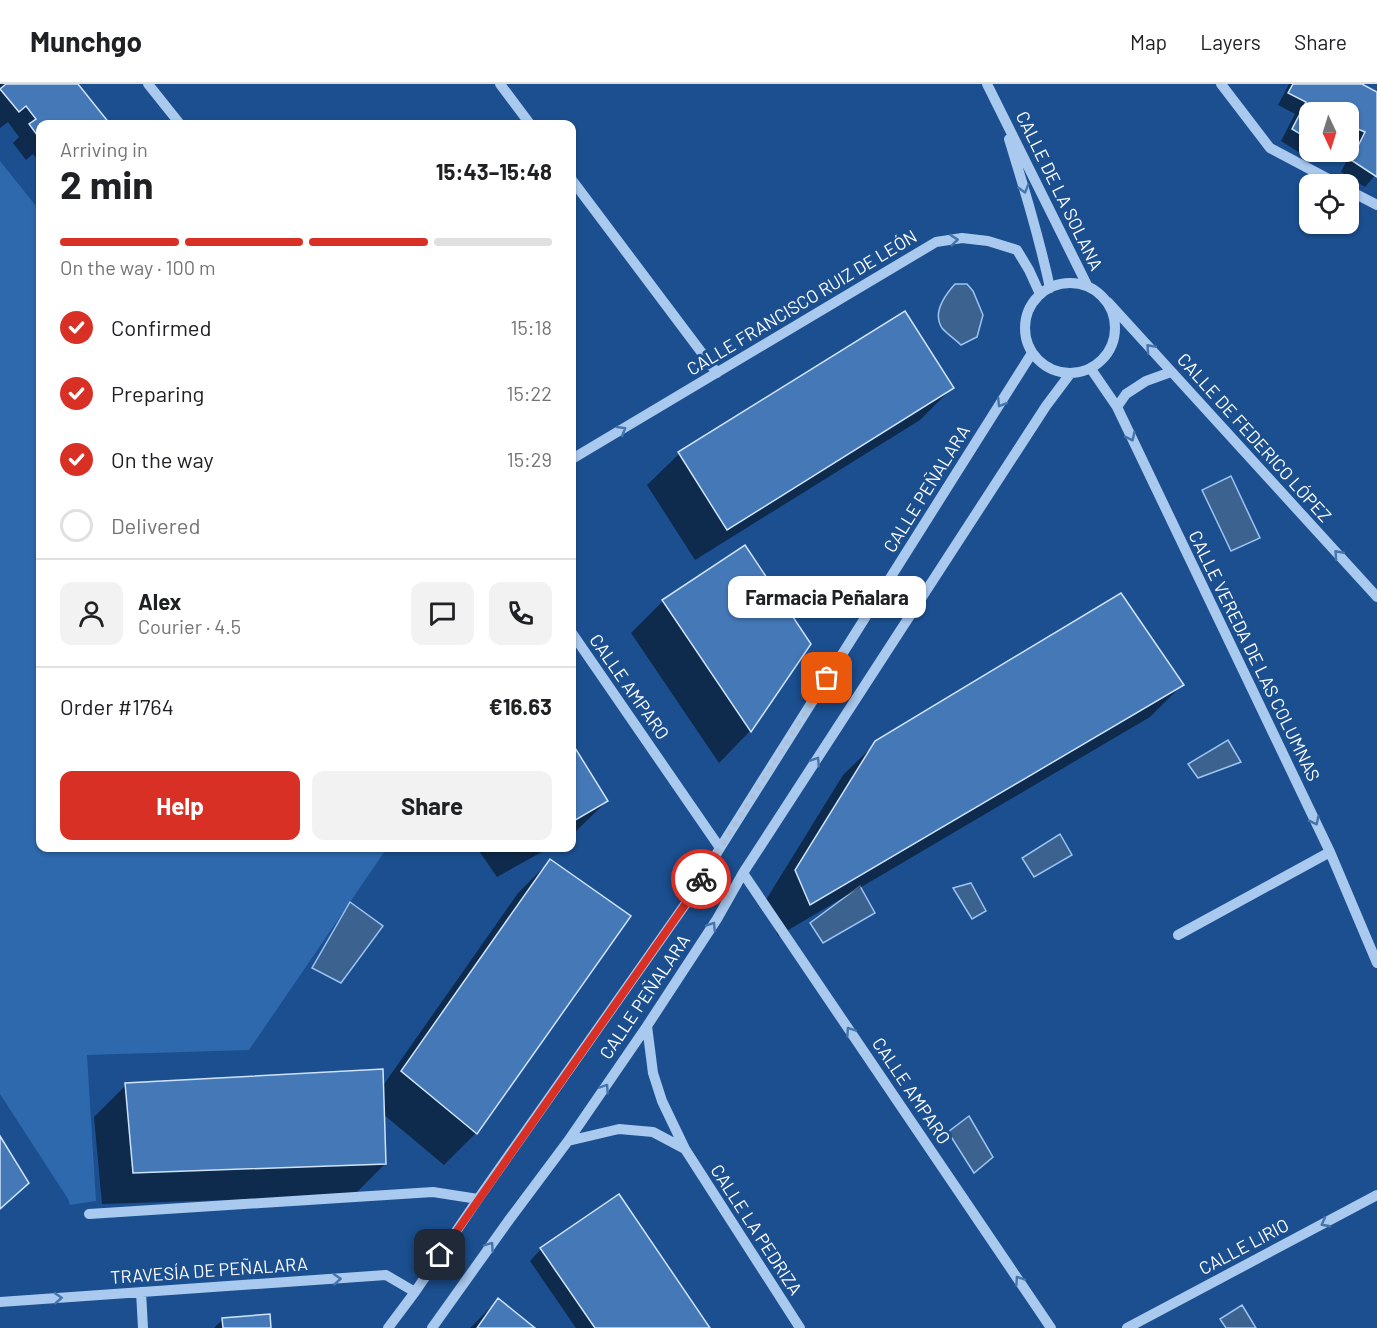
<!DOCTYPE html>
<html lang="en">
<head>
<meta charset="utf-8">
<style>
	:root { --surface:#fff; --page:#f2f2f2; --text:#202124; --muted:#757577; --line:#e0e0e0; --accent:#d93025 }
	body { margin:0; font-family:Barlow,sans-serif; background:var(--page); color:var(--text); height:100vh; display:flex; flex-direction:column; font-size:22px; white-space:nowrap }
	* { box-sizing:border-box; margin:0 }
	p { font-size:20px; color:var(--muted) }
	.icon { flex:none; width:33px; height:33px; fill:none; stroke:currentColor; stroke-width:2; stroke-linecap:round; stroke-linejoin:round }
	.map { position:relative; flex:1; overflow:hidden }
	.side { position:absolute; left:36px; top:36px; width:540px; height:732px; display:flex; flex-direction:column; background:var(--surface); border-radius:12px; box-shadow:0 2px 4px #0004 }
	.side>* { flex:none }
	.needle { width:39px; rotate:176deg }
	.controls { position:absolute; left:1299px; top:18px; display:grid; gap:12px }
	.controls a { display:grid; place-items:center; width:60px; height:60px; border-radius:12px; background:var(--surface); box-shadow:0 2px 4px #0004; font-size:30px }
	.pin { position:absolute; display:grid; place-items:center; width:51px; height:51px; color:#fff; margin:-26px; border-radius:12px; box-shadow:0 3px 9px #0006 }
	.courier { position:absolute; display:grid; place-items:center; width:60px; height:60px; margin:-30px; border:4px solid #d93025; border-radius:50%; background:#fff; color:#222; box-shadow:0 2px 8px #0007 }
	.bubble { position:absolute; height:42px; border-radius:12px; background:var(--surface); box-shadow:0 2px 4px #0004; font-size:20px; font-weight:700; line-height:42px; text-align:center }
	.summary em { font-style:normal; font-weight:700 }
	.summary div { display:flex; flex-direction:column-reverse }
	.summary { display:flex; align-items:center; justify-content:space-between; height:102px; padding:0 24px }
	h1 { font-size:39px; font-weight:700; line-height:45px }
	.bar { display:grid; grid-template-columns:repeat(4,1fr); gap:9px 6px; align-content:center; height:72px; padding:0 24px }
	.bar i { height:8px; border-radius:4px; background:var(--line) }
	.bar .selected { background:var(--accent) }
	.bar p { grid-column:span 4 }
	.line { display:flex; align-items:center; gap:15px; padding:0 24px; border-top:2px solid var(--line) }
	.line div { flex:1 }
	.round { display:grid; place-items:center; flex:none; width:63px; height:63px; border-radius:12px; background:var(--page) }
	ol { padding:0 24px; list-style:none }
	li { display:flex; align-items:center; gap:18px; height:66px }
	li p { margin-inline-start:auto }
	li .icon { padding:6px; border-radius:50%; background:var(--accent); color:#fff; stroke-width:4 }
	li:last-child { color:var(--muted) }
	li i { width:33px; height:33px; border:3px solid var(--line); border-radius:50% }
	.primary-button { display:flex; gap:12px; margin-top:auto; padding:12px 24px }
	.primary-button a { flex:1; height:69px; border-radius:12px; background:var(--accent); color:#fff; font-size:24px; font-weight:700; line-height:69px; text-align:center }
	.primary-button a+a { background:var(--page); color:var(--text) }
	header { display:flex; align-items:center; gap:36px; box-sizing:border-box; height:84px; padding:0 30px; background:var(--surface); border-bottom:2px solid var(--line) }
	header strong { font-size:28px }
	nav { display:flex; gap:33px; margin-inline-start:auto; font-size:21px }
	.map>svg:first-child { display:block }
	.green { fill:#2e69ad }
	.water { fill:#3c6290; stroke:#9cc4f0; stroke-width:1.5 }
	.shadow { fill:#0007 }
	.building { fill:#4478b7; stroke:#cfe3fa; stroke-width:1.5 }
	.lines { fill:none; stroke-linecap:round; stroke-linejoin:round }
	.minor { stroke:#a9c9ee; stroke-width:10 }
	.oneway { stroke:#4674ac }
	.done { stroke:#afc1d8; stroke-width:6; stroke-dasharray:0 10.8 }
	.route { stroke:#d93025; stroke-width:8 }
	.labels { text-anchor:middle; stroke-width:6; stroke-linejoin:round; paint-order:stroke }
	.street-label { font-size:18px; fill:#fff; stroke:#1b4f8f }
</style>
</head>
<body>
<header>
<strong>Munchgo</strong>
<nav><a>Map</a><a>Layers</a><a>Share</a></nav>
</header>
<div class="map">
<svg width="1377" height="1244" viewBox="0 0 1377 1244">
	<rect width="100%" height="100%" fill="#1b4f8f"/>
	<path class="green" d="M0,77L40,127V764H387L249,966L87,971L96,1117L70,1121L68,1115L0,1010Z"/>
	<path class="water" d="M955,200H967L973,207L983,231L977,253L961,261C955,255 947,250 942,244C932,229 945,211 955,200Z
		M1231,392L1260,454L1231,467L1202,406Z
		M1228,656L1241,678L1198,694L1188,680Z
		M1060,750L1072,771L1034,793L1022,774Z
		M971,799L986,827L972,835L953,804Z
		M860,802L875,829L823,859L810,839Z
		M350,818L383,842L341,899L312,884Z
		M969,1032L993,1073L974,1089L948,1048Z
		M1242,1221L1256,1244H1226L1220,1235Z"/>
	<path class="shadow" d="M0,0H76L108,40H40V79L33,70L26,76L13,59L19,53L8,38L0,44Z
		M1289,0H1358L1377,10V89L1365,103L1341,88L1355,60L1348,57V28H1310V65L1303,71L1281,57L1295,30L1278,21Z
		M952,304L920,336L695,476L647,401L679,370Z
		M663,517L810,560L750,647L719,679L631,549Z
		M1182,601L1150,633L778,852L764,819L843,691L876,659Z
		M572,662L607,717L572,751Z
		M477,764H549L497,793Z
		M550,777L629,832L476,1049L444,1081L383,1030L385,1080L353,1112L102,1120L94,1033L126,1001L382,1003L518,809Z
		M541,1165L708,1244H576L530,1177Z
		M498,1216L533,1244H470Z
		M223,1235L269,1244H214Z"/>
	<path class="building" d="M6,0H78L110,40H40V55L29,40L36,35L26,22L19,28L0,5Z
		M1293,0H1362L1377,8V93L1351,76L1365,48L1348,41V28H1310V56L1292,45L1306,18L1288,9Z
		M905,227L954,304L727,446L678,368Z
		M745,461L811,560L751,648L662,516Z
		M1121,509L1184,601L810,821L795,786L875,657Z
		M572,659L608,717L572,738Z
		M550,775L631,832L477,1050L401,987Z
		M383,985L386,1080L133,1089L125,999Z
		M0,1052L29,1099L0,1125Z
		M619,1110L710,1244H595L540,1164Z
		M498,1214L535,1244H477Z
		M270,1230L271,1244H223L222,1234Z"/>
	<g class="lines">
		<path class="minor" d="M148,0L180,40
			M500,0L530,40
			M987,0L1087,201
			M1221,0L1270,64L1338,100
			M1009,55C1024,104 1039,153 1050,204
			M572,96L717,289
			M1348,106L1377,121
			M1025 244a45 45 0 1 1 90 0a45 45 0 1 1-90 0Z
			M1108,218L1377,513
			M1091,285L1117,323L1330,768L1377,879
			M1117,323L1126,310L1146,297L1171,288
			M572,375L936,158L962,154L988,157L1017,166L1029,186L1040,210
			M572,549L720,764
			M743,789L1051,1244
			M1178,851L1330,768
			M568,1057L619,1045L653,1048L685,1065L662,1017L653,989L647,942
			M685,1065L800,1244
			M89,1130L433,1108L478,1115
			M141,1208L143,1244
			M0,1218L386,1191L415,1208
			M388,1244L415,1208L478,1115L689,815L720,764L1032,269
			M432,1244L509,1136L568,1057L647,942L717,835L743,789L1046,322L1070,290
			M1127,1244L1377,1111"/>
	</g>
	<defs><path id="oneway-chevron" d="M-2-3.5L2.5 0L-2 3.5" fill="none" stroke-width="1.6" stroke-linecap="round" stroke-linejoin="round" transform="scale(1.5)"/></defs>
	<g class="oneway">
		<use href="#oneway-chevron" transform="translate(1024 105) rotate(74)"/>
		<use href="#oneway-chevron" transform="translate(954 156) rotate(-6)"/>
		<use href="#oneway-chevron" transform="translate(1150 264) rotate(-132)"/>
		<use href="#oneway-chevron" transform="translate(1001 319) rotate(122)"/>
		<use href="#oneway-chevron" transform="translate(622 346) rotate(-31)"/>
		<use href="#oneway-chevron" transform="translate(1131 353) rotate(64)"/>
		<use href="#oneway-chevron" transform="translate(1338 470) rotate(-132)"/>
		<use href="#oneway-chevron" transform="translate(816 677) rotate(-57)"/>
		<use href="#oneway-chevron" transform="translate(1315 737) rotate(64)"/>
		<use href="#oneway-chevron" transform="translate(712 842) rotate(-57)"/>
		<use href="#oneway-chevron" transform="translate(850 947) rotate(-124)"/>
		<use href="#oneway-chevron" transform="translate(605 1004) rotate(-56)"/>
		<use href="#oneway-chevron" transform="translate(1325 1139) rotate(152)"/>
		<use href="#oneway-chevron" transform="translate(490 1162) rotate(-55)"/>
		<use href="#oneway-chevron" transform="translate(337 1195) rotate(-4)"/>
		<use href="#oneway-chevron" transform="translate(1019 1196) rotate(-124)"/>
		<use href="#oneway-chevron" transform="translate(58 1214) rotate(-4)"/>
	</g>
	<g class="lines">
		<path class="done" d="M701,795L827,594"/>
		<path class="route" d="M440,1171L689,815L701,795"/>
	</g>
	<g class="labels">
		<g class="street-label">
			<text transform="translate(1059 107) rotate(64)" y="6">CALLE DE LA SOLANA</text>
			<text transform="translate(802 219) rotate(-31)" y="6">CALLE FRANCISCO RUIZ DE LEÓN</text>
			<text transform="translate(1254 354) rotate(48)" y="6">CALLE DE FEDERICO LÓPEZ</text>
			<text transform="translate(927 405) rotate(-58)" y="6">CALLE PEÑALARA</text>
			<text transform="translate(1254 572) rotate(64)" y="6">CALLE VEREDA DE LAS COLUMNAS</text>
			<text transform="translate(629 603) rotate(55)" y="6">CALLE AMPARO</text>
			<text transform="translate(645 913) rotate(-56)" y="6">CALLE PEÑALARA</text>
			<text transform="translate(911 1007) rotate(56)" y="6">CALLE AMPARO</text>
			<text transform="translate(756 1146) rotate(57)" y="6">CALLE LA PEDRIZA</text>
			<text transform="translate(1244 1163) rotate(-28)" y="6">CALLE LIRIO</text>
			<text transform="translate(209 1187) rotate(-4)" y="6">TRAVESÍA DE PEÑALARA</text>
		</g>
	</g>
</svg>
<div class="controls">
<a><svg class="needle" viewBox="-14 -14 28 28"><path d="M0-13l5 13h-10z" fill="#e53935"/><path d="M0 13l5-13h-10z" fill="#757577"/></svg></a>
<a><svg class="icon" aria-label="locate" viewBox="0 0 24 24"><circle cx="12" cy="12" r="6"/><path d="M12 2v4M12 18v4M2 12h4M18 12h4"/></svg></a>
</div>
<div class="pin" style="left:827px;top:594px;background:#ea580c"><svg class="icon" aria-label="bag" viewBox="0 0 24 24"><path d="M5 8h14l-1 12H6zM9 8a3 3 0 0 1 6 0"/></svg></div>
<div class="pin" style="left:440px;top:1171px;background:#1f2937"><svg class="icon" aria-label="home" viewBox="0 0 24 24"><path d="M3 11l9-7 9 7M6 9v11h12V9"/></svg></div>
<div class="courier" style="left:701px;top:795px"><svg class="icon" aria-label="bike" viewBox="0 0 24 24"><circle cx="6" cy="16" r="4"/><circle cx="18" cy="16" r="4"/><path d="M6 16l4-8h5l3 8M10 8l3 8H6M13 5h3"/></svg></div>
<div class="bubble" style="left:728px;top:492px;width:198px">Farmacia Peñalara</div>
<section class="side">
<div class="summary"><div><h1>2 min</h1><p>Arriving in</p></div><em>15:43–15:48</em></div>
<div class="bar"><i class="selected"></i><i class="selected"></i><i class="selected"></i><i></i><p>On the way · 100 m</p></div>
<ol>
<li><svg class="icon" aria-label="check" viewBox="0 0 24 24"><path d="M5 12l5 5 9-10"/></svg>Confirmed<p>15:18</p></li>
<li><svg class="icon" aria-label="check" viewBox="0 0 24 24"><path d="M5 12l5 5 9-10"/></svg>Preparing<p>15:22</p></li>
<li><svg class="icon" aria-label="check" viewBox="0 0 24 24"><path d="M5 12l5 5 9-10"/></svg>On the way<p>15:29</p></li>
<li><i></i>Delivered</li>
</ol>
<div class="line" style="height:108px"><a class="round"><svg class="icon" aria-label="person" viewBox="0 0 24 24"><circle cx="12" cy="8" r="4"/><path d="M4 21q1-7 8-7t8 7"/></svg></a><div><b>Alex</b><p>Courier · 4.5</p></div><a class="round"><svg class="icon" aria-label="chat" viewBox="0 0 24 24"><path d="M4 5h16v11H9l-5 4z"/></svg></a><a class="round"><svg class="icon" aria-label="phone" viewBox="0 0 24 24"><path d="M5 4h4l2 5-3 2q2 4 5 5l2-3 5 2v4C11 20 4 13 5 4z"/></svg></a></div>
<div class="line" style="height:78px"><div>Order #1764</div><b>€16.63</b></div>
<div class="primary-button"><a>Help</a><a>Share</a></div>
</section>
</div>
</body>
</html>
